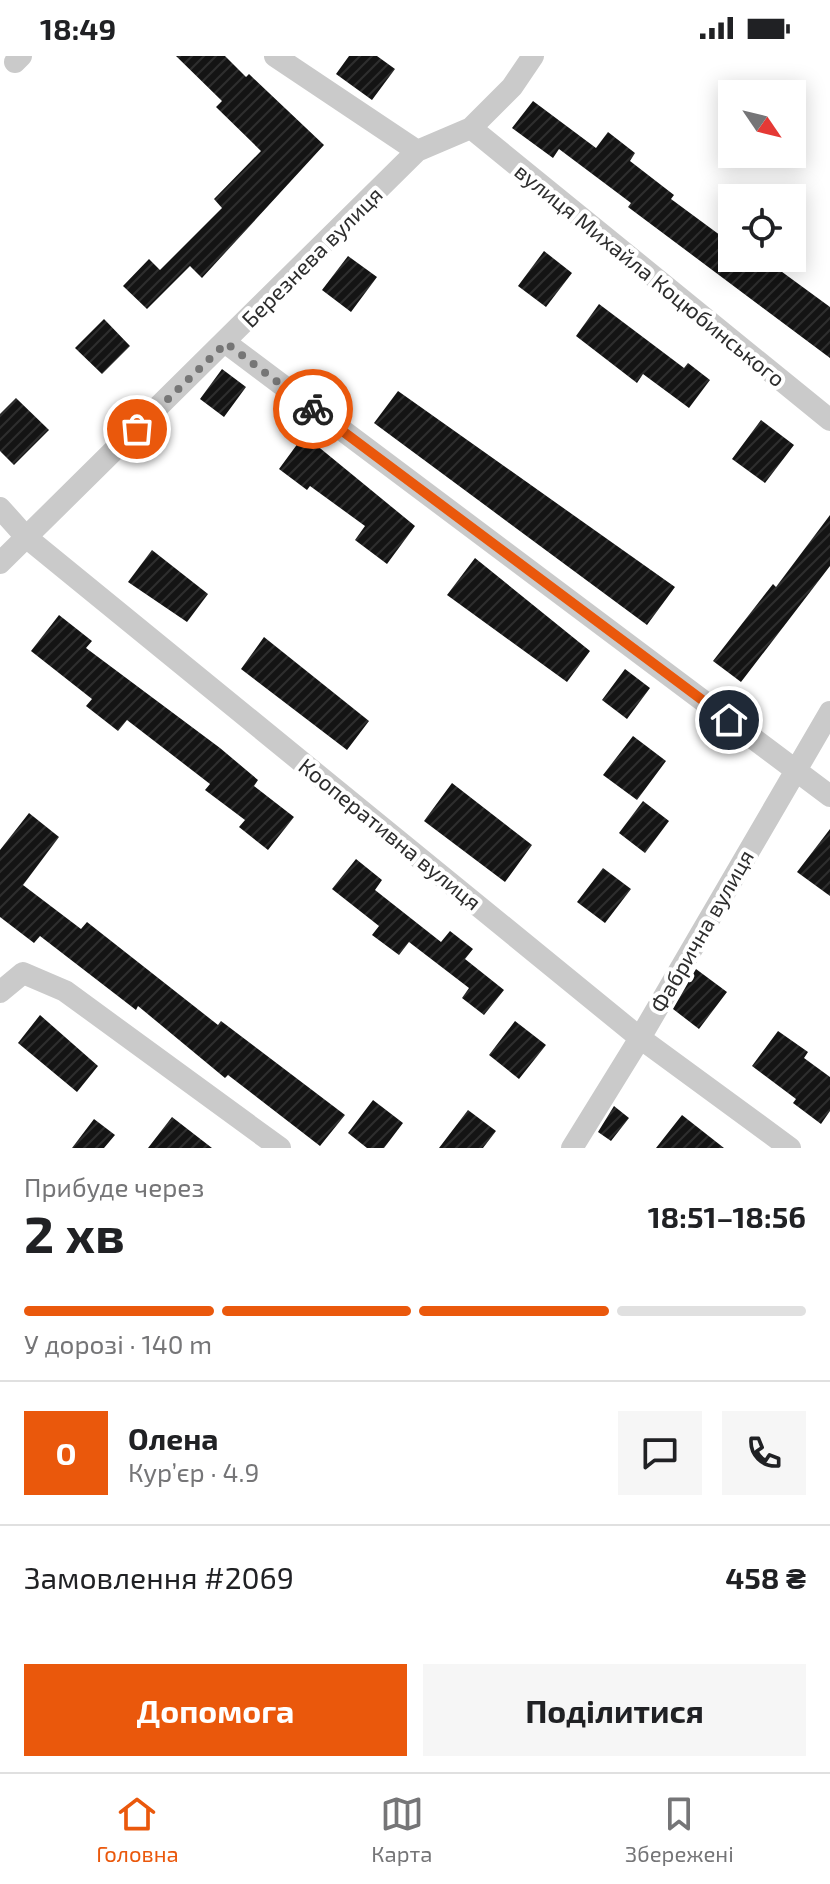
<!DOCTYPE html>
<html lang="uk">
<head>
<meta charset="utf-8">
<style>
	:root { --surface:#fff; --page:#f6f6f6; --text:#202124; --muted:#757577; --line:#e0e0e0; --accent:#ea580c }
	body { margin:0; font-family:"Exo 2",sans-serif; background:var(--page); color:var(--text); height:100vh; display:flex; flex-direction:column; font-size:30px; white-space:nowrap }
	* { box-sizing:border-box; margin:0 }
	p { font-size:26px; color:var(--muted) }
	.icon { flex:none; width:44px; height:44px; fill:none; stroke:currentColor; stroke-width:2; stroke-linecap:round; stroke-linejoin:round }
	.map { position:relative; height:1092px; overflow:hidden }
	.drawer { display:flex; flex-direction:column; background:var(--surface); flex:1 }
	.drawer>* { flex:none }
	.needle { width:52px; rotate:125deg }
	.controls { position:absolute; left:718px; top:24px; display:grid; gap:16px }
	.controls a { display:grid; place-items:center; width:88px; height:88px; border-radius:0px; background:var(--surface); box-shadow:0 4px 20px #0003; font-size:40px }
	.pin { position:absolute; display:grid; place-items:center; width:68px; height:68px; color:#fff; margin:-34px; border:4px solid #fff; border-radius:50%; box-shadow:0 2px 8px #0007 }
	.courier { position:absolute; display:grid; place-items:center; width:80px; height:80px; margin:-40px; border:6px solid #ea580c; border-radius:50%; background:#fff; color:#222; box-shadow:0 2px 10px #0007 }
	.headline em { font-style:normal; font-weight:700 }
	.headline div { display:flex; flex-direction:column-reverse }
	.headline { display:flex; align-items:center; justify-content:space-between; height:136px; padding:0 24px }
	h1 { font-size:52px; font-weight:700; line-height:60px }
	.bar { display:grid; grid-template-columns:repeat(4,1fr); gap:12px 8px; align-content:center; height:96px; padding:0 24px }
	.bar i { height:10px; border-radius:6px; background:var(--line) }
	.bar .active { background:var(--accent) }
	.bar p { grid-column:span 4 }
	.line { display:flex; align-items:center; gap:20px; padding:0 24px; border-top:2px solid var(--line) }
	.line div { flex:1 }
	.round { display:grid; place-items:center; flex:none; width:84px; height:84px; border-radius:0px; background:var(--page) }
	.primary-button { display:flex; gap:16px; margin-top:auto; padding:16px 24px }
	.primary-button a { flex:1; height:92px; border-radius:0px; background:var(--accent); color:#fff; font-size:32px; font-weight:700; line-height:92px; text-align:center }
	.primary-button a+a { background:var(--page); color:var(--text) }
	.status { display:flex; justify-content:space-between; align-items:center; height:56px; padding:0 40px; background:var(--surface); direction:ltr }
	.status svg { height:22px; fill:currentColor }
	.menu { display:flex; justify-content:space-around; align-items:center; height:112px; border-top:2px solid var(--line); background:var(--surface); font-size:22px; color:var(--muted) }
	.menu a { display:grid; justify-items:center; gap:4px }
	.menu .active { color:var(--accent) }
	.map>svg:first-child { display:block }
	.building { fill:url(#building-hatch) }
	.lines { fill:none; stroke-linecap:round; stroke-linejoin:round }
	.minor { stroke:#cacaca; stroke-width:22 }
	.done { stroke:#767676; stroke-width:8; stroke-dasharray:0 14.4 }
	.route { stroke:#ea580c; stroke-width:10 }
	.labels { text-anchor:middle; stroke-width:8; stroke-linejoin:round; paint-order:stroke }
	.street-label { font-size:22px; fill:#2d2d2d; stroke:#fff }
</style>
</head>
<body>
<div class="status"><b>18:49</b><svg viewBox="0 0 49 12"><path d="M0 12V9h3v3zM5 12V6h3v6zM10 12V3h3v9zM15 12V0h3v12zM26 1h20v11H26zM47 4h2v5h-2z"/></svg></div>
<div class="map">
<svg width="830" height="1092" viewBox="0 0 830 1092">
	<defs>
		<pattern id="building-hatch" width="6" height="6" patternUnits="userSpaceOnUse" patternTransform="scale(2)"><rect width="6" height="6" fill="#141414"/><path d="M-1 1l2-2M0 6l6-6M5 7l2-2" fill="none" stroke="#2e2e2e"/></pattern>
	</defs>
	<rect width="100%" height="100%" fill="#fff"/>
	<path class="building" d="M176,0H225L246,21L249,18L324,89L202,222L190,210L147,253L123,230L149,203L160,214L222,152L214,143L261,95L216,51L222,45Z
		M349,0H377L395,13L372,44L336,18Z
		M533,45L596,92L608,76L635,97L630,105L674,139L671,143L732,188V202H763L830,251V302L628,151L631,147L559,93L553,102L512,72Z
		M544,195L572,217L546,251L518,230Z
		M348,200L377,221L351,256L322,234Z
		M599,248L684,312L688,307L710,324L689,352L643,318L637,327L576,280Z
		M104,263L130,290L102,318L75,292Z
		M222,313L246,331L224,361L200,343Z
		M398,335L675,531L647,569L374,367Z
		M16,342L49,374L14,409L0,395V358Z
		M761,364L794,389L765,427L732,403Z
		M304,379L415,470L387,508L355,484L365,470L310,430L307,434L279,413Z
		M830,459V510L741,626L713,605L773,528L776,531Z
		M152,494L208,538L187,566L128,526Z
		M475,502L590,595L567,626L447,539Z
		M59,559L92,585L86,592L220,692L258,724L254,730L294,761L268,794L239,771L245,764L205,734L210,728L127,664L118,675L86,650L92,643L31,595Z
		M264,581L369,665L347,694L241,613Z
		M625,613L650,632L627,663L602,644Z
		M633,680L666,705L637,744L603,719Z
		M452,727L532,789L505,826L424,765Z
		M643,745L669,765L645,797L619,777Z
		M29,757L59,781L23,829L81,873L87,866L218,969L221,965L345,1059L320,1090L228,1019L225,1022L138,950L136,954L40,880L34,887L0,861V794Z
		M830,773V840L797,816Z
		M356,803L382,824L375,834L441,886L450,875L473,893L465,903L504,934L484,959L462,942L469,932L409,886L399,899L372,879L379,870L332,833Z
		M603,812L631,833L605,867L577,846Z
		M696,913L727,936L699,973L673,953Z
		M40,959L98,1010L77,1036L18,987Z
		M515,965L546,989L519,1023L489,999Z
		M778,975L808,996L804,1002L830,1021V1055L821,1068L793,1047L796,1043L752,1010Z
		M373,1044L403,1067L384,1092H367L348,1077Z
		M614,1050L629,1062L611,1085L598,1076Z
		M468,1054L496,1075L483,1092H439Z
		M682,1059L724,1092H656Z
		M172,1061L212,1092H148Z
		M94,1063L115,1079L104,1092H72Z"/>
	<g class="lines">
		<path class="minor" d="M275,0L417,95
			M15,6L21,0
			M471,72L830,364
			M226,287L830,740
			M0,452L26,481L640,982L790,1092
			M0,507L417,95L471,72L512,31L533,0
			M0,936L23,917L65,935L280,1092
			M572,1092L640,982L830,656"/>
	</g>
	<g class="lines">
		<path class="done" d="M137,373L226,287L313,353"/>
		<path class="route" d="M313,353L729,664"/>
	</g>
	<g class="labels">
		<g class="street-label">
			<text transform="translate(312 201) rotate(-45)" y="8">Березнева вулиця</text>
			<text transform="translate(650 219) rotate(39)" y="8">вулиця Михайла Коцюбинського</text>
			<text transform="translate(390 778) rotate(39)" y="8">Кооперативна вулиця</text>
			<text transform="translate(702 875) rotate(-60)" y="8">Фабрична вулиця</text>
		</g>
	</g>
</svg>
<div class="controls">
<a><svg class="needle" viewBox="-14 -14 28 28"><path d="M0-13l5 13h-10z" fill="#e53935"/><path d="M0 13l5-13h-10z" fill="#757577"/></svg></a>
<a><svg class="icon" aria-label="locate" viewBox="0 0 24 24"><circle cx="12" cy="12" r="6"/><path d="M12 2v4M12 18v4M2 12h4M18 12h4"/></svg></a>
</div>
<div class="pin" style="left:137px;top:373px;background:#ea580c"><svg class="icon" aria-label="bag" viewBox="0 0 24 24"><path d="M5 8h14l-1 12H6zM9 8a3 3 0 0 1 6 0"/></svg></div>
<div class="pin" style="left:729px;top:664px;background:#1f2937"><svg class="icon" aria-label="home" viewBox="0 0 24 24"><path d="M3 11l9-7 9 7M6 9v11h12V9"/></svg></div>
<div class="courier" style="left:313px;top:353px"><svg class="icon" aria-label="bike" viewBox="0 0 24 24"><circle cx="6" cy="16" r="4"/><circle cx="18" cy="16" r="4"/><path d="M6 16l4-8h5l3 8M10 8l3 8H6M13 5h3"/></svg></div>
</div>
<section class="drawer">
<div class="headline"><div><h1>2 хв</h1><p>Прибуде через</p></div><em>18:51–18:56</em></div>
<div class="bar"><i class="active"></i><i class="active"></i><i class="active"></i><i></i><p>У дорозі · 140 m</p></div>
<div class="line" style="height:144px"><b class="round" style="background:var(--accent);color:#fff">О</b><div><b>Олена</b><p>Кур’єр · 4.9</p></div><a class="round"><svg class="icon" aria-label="chat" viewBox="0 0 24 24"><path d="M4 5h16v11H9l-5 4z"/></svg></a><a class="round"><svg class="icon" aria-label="phone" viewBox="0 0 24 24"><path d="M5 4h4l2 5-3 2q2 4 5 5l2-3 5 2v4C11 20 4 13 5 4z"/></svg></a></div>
<div class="line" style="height:104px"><div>Замовлення #2069</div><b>458 ₴</b></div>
<div class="primary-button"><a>Допомога</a><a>Поділитися</a></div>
</section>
<nav class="menu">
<a class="active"><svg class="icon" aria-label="home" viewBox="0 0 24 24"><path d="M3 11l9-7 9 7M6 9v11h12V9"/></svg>Головна</a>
<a><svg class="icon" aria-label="map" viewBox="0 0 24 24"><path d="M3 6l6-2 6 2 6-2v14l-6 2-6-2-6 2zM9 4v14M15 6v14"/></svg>Карта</a>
<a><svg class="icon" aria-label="saved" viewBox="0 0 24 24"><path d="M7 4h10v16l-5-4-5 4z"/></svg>Збережені</a>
</nav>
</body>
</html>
